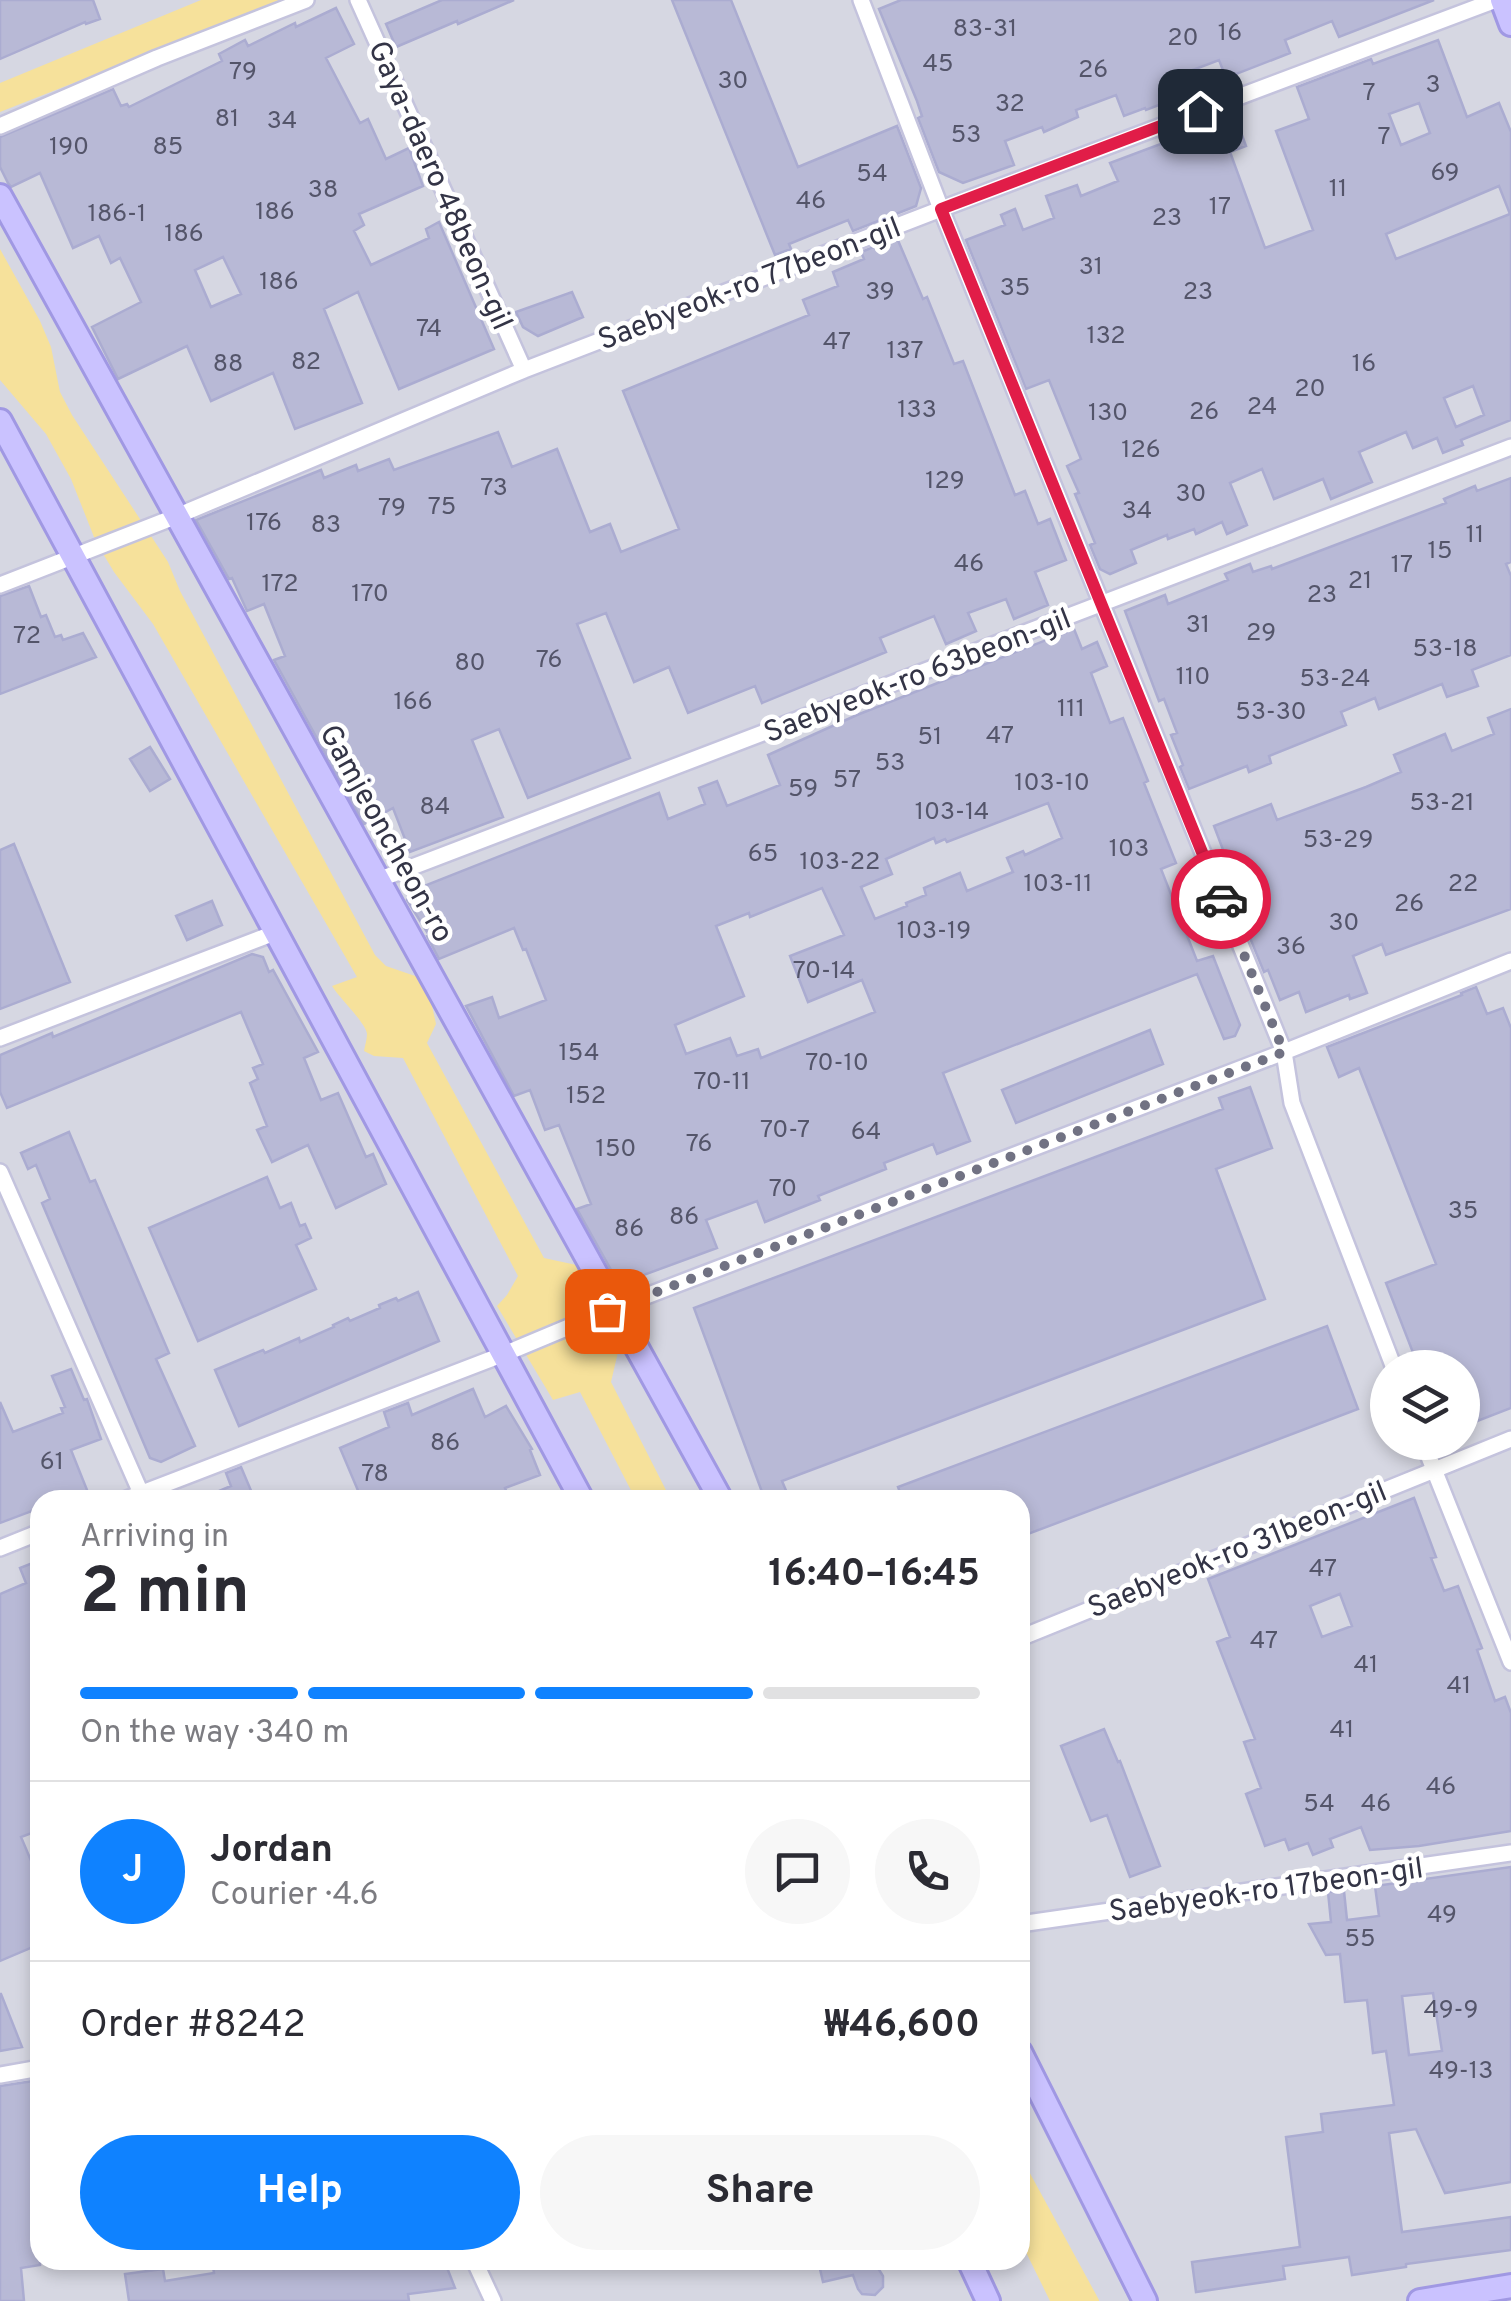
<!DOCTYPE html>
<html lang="en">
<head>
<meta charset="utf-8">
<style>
	:root { --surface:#fff; --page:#f7f7f7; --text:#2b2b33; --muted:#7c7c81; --line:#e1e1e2; --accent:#0f82ff }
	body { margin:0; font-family:Overpass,sans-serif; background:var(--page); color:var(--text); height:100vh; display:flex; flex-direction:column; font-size:38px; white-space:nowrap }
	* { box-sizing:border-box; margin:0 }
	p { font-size:32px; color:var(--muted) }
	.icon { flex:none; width:55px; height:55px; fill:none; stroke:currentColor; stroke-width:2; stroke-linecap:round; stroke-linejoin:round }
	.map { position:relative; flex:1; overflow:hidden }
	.panel { position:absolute; left:30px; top:1490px; width:1000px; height:780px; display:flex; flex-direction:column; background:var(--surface); border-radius:30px; box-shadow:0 5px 15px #0003 }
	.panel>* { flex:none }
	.controls { position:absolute; left:1370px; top:1350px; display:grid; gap:20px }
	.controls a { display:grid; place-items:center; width:110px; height:110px; border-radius:50%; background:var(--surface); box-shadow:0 5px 15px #0003; font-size:50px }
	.pin { position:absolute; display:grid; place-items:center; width:85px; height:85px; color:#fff; margin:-42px; border-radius:20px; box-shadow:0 5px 15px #0006 }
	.courier { position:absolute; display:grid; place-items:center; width:100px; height:100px; margin:-50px; border:8px solid #e11d48; border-radius:50%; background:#fff; color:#222; box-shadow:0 2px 12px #0007 }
	.headline em { font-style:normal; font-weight:700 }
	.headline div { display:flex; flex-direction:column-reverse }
	.headline { display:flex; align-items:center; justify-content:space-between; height:170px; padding:0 50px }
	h1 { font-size:65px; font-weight:700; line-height:75px }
	.bar { display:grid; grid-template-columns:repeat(4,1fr); gap:15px 10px; align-content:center; height:120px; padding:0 50px }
	.bar i { height:12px; border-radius:8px; background:var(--line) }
	.bar .selected { background:var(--accent) }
	.bar p { grid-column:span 4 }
	.line { display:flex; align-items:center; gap:25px; padding:0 50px; border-top:2px solid var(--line) }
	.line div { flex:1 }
	.round { display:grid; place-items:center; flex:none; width:105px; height:105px; border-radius:52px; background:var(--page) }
	.cta { display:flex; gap:20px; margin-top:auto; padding:20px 50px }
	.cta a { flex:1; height:115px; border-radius:60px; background:var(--accent); color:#fff; font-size:40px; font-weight:700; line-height:115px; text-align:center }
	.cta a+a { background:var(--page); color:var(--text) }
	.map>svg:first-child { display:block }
	.industrial { fill:#d6d7e2; fill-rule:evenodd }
	.water { fill:#f6e19b }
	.building { fill:#b8b9d6; stroke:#abacd1; stroke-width:2.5; fill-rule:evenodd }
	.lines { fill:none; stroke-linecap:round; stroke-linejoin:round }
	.street-casing { stroke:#c4c3dd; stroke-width:20 }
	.secondary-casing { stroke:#a098e3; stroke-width:28 }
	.street { stroke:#fff; stroke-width:15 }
	.secondary { stroke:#cac2ff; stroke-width:22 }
	.done { stroke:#717283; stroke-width:10; stroke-dasharray:0 18 }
	.route { stroke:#e11d48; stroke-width:12 }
	.labels { text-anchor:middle; stroke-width:9; stroke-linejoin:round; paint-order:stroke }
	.number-label { font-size:25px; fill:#54556a }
	.street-label { font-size:30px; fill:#333446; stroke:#fff }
</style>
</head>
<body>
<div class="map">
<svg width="1511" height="2301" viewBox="0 0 1511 2301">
	<rect width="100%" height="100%" fill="#e5e4f3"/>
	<path class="industrial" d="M0,0H1511V2301H0ZM1388,1368H1462V1442H1388ZM40,1500H1020V2260H40Z"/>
	<path class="water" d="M201,0H284L0,112V83Z
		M0,249L40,321L51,347L60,392L72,415L168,562L180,591L375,955L386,966L418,977L428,987L436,1024L427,1043L544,1258L581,1266L615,1335L618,1352L611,1382L671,1500H636L580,1392L553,1400L497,1306L507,1295L518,1276L403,1058L374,1056L364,1051C365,1045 367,1039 367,1034C366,1023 340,999 332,986L357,977L153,624L114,572L96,542L71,479L46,434L0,380Z
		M1020,2155L1099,2300V2301H1050L1020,2240Z"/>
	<path class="building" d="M0,0H93L100,19L86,24L85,22L0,59Z
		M442,0H514L458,24L457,21L396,47L386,24Z
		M672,0H731L798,167L897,126L921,188L916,206L853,231L848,220L789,244L791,249L775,255Z
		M901,0H1434L1339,37L1332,21L1285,40L1290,53L1226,78L1219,60L1190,71L1198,90L1146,110L1145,108L1124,116L1116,95L1076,110L1078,117L1044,132L1042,127L1005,141L1014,165L963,183L939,172L918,118L922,116L917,101L879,9Z
		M336,8L354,44L326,58L360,123L368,119L386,159L409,148L423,186L359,214L364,225L354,231L371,265L429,238L426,229L439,222L494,349L399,389L358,292L324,309L362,403L295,429L273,373L211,401L187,346L118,379L92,327L141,302L120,258L111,263L99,236L73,248L40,173L11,187L8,183L0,167V137L113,89L121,106L127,104L129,107L222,61L219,54L245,40L248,46L295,23L296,27ZM223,257L241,294L211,307L195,270Z
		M1438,40L1467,117L1499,103L1511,132V420L1461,440L1463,445L1443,453L1437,438L1413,448L1406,432L1359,452L1372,482L1331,499L1323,479L1274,499L1262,469L1230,483L1247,525L1227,534L1222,522L1196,534L1194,529L1168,539L1167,535L1131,550L1136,563L1110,574L1100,569L1090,545L1095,543L1075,494L1079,493L1067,466L1081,459L1049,380L1026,389L966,240L1005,225L1001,215L1015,209L1023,230L1054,218L1046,196L1077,185L1081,196L1118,181L1110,163L1235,116L1246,146L1230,152L1265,248L1313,230L1276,131L1309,119L1297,87L1371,59L1373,64ZM1419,103L1430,133L1401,145L1389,114ZM1499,186L1510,214L1396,259L1386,234ZM1473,386L1484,415L1456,427L1444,398Z
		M897,238L923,299L927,297L954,364L963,361L1015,495L1025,491L1038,524L1050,519L1066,560L1035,572L1048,605L1014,619L1006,599L968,613L976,631L946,644L934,616L880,638L886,652L762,703L755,686L688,713L669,667L634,682L606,613L577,624L630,758L528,798L499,729L472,740L503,817L410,852L393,808L364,824L274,660L285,656L264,604L247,611L232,578L229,579L196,520L321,470L324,478L356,465L358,471L389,459L394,470L498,432L512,467L557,449L590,532L610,524L621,552L679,529L623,391L809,315L803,300L838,286L833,272L864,259L861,252Z
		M572,292L583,317L538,336L523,327L516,312Z
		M1511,478V562L1506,564L1511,576V655L1472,670L1478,686L1447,697L1442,684L1379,709L1375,698L1341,712L1346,725L1269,756L1271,763L1249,772L1247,766L1189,789L1180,767L1183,765L1171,735L1177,733L1164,699L1159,701L1125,611L1165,595L1168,604L1228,580L1225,574L1250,564L1253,572L1271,566L1272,569L1446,503L1444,499L1475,486L1477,491Z
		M29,586L41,617L46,615L55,637L61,635L63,640L83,633L96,657L0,694V596Z
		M1074,629L1082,649L1097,642L1107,666L1091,673L1110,723L1123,718L1148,781L1144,783L1176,863L1161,869L1197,961L1213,956L1240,1025L1235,1036L1224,1039L1197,974L943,1073L970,1141L937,1154L933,1144L884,1163L886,1169L818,1196L820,1200L765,1222L757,1201L706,1220L717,1248L630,1280L615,1277L577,1209L591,1204L559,1125L545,1130L530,1090L514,1096L466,1006L492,997L499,1018L546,1000L526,949L523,950L514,928L439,959L427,936L429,935L407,900L414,890L659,793L668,819L705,804L699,788L717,781L727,806L780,785L768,755L857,715ZM1048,803L1062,838L1025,855L1023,851L1007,858L1013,872L967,891L960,873L924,888L926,895L906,903L907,906L875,919L861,887L892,874L886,859L934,838L936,843L945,839L947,842ZM822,888L844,935L790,956L808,1002L862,980L875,1012L761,1058L758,1049L737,1056L730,1038L686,1054L675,1025L744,996L716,926L749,913L750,917Z
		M1511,709V909L1386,955L1382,944L1353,956L1367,993L1350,999L1349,995L1306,1012L1299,992L1280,1000L1268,970L1264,972L1244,923L1250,921L1214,826L1271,804L1277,820L1366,787L1401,772L1394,755L1445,734L1452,751L1494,734L1488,718Z
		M150,747L170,779L150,791L130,759Z
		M14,844L70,982L0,1009V850Z
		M212,901L222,925L187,940L176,916Z
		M252,954L263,957L269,972L273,970L318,1052L304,1058L321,1100L338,1093L366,1157L373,1154L386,1184L336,1208L308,1145L272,1162L257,1130L267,1126L250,1083L258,1079L253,1068L263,1064L241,1012L7,1108L0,1092V1055L52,1033L53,1037Z
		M1476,987L1487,1014L1503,1008L1511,1028V1408L1462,1427V1368H1419L1386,1283L1436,1264L1359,1068L1339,1077L1327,1047L1462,995L1461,993Z
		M1150,1030L1163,1064L1016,1123L1002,1090Z
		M1250,1087L1272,1148L1216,1169L1265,1299L782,1481L790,1500H765L694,1308L1223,1109L1219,1098Z
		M69,1132L90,1182L95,1180L169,1353L156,1359L195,1446L161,1462L150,1458L42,1203L50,1199L36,1165L28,1169L21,1153Z
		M267,1177L280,1208L291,1203L300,1226L305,1224L311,1238L296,1245L316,1289L198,1341L149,1228Z
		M418,1292L439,1341L239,1426L215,1370L263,1350L265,1353L299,1338L300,1342L334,1327L333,1325L348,1318L350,1321L380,1308L379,1305L396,1298L398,1301Z
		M1327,1326L1358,1409L1020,1537V1500H903L898,1487Z
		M71,1369L84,1400L87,1399L101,1439L71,1450L87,1490L61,1500H40V1508L0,1523V1402L13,1432L63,1413L61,1408L65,1407L52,1376Z
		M473,1389L485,1417L506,1406L532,1449L530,1450L540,1475L505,1488L510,1500H362L340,1448L389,1427L384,1412L408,1403L412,1415Z
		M241,1467L255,1500H198L231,1486L226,1473Z
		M1414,1498L1436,1557L1431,1558L1444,1591L1458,1586L1482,1648L1477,1650L1495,1701L1505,1697L1511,1713V1831L1419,1846L1370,1850L1361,1827L1330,1839L1333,1847L1313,1855L1308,1843L1289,1850L1285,1839L1265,1846L1246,1794L1261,1788L1244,1742L1255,1739L1217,1642L1230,1637L1208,1579ZM1340,1594L1352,1626L1322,1637L1310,1606Z
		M40,1560V1830L21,1837L40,1882V1944L0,1961V1594L26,1583L20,1568Z
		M1104,1729L1118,1762L1120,1761L1160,1866L1130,1877L1107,1815L1091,1821L1061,1746Z
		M1511,1867V2182L1445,2193L1416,2129L1389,2133L1402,2232L1511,2217V2250L1406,2264V2267L1352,2275L1349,2257L1283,2266L1285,2279L1196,2292L1192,2262L1300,2247L1286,2137L1323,2132L1321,2114L1394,2105L1386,2051L1373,2053L1367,2000L1345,2002L1340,1954L1326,1955L1309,1924L1331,1922L1328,1892L1344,1891L1347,1920L1379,1916L1375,1886ZM1433,1993L1442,2051L1409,2055L1402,1996Z
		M0,1994H1L22,2047L0,2051Z
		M40,2080V2265L21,2268L24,2301H0V2086Z
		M212,2260H444L455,2288L408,2294L409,2301H129L125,2274L163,2269L165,2281L214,2273Z
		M818,2260H888V2266L878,2268L883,2276V2287L875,2295L862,2294L858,2289L853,2275L823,2282Z"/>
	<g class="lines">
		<g class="street-casing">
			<path id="street" d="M358,0L524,370
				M861,0L941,209L1284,1052L1292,1103L1394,1368
				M0,126L157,58L306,0
				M0,585L177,516L524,370L941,209L1496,0
				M378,880L1511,447
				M0,1038L277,932
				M0,1172L144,1500
				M1423,1442L1511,1662
				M124,1500L504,1354L607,1311L1284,1052L1511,961
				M0,1548L40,1532
				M1020,1638L1511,1439
				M1020,1924L1511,1853
				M0,2075L40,2068
				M474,2260L493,2301"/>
		</g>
		<g class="secondary-casing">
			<path id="secondary" d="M1502,0L1511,24
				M0,196L721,1500
				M0,421L582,1500
				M1020,2052L1145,2301
				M969,2260L988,2301
				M1420,2301L1511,2286"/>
		</g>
		<use href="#street" class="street"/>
		<use href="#secondary" class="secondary"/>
	</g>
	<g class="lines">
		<path class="done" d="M607,1311L1284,1052L1221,899"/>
		<path class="route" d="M1200,111L941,209L1221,899"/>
	</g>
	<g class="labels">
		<g class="number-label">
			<text x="985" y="36">83-31</text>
			<text x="1230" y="40">16</text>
			<text x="1183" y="45">20</text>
			<text x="938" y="71">45</text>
			<text x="1093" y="77">26</text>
			<text x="243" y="79">79</text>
			<text x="733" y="88">30</text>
			<text x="1433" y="92">3</text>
			<text x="1369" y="100">7</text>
			<text x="1010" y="111">32</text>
			<text x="227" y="126">81</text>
			<text x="282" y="128">34</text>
			<text x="966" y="142">53</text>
			<text x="1384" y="144">7</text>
			<text x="69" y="154">190</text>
			<text x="168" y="154">85</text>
			<text x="1445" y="180">69</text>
			<text x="872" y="181">54</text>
			<text x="1338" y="196">11</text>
			<text x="323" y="197">38</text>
			<text x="811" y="208">46</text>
			<text x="1220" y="214">17</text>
			<text x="275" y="219">186</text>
			<text x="117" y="221">186-1</text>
			<text x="1167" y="225">23</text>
			<text x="184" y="241">186</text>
			<text x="1091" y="274">31</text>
			<text x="279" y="289">186</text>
			<text x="1015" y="295">35</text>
			<text x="880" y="299">39</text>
			<text x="1198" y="299">23</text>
			<text x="429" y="336">74</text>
			<text x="1106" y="343">132</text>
			<text x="837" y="349">47</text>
			<text x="905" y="358">137</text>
			<text x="306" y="369">82</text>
			<text x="228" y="371">88</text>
			<text x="1364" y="371">16</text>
			<text x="1310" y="396">20</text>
			<text x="1262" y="414">24</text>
			<text x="917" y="417">133</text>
			<text x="1204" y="419">26</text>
			<text x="1108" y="420">130</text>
			<text x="1141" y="457">126</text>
			<text x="945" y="488">129</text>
			<text x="494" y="495">73</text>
			<text x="1191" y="501">30</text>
			<text x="442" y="514">75</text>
			<text x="392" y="515">79</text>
			<text x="1137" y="518">34</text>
			<text x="264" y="530">176</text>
			<text x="326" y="532">83</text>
			<text x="1475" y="542">11</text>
			<text x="1440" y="558">15</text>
			<text x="969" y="571">46</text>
			<text x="1402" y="572">17</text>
			<text x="1360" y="588">21</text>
			<text x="280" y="591">172</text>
			<text x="370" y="601">170</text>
			<text x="1322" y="602">23</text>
			<text x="1198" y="632">31</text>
			<text x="1261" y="640">29</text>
			<text x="27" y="643">72</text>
			<text x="1445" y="656">53-18</text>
			<text x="549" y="667">76</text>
			<text x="470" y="670">80</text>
			<text x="1193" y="684">110</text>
			<text x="1335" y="686">53-24</text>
			<text x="413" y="709">166</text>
			<text x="1071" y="716">111</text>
			<text x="1271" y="719">53-30</text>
			<text x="1000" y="743">47</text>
			<text x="930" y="744">51</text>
			<text x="890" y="770">53</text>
			<text x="847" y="787">57</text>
			<text x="1052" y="790">103-10</text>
			<text x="803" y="796">59</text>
			<text x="1442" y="810">53-21</text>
			<text x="435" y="814">84</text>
			<text x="952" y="819">103-14</text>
			<text x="1338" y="847">53-29</text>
			<text x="1129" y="856">103</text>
			<text x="763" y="861">65</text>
			<text x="840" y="869">103-22</text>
			<text x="1058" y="891">103-11</text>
			<text x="1463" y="891">22</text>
			<text x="1409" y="911">26</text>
			<text x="1344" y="930">30</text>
			<text x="934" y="938">103-19</text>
			<text x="1291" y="954">36</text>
			<text x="824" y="978">70-14</text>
			<text x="579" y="1060">154</text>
			<text x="837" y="1070">70-10</text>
			<text x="722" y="1089">70-11</text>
			<text x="586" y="1103">152</text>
			<text x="785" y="1137">70-7</text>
			<text x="866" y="1139">64</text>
			<text x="699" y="1151">76</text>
			<text x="616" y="1156">150</text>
			<text x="783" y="1196">70</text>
			<text x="1463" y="1218">35</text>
			<text x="684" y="1224">86</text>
			<text x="629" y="1236">86</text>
			<text x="445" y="1450">86</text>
			<text x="52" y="1469">61</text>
			<text x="375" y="1481">78</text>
			<text x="1323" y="1576">47</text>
			<text x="1264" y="1648">47</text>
			<text x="1366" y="1672">41</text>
			<text x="1459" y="1693">41</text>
			<text x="1342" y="1737">41</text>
			<text x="1441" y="1794">46</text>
			<text x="1319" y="1811">54</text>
			<text x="1376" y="1811">46</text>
			<text x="1442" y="1922">49</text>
			<text x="1360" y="1946">55</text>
			<text x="1451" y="2017">49-9</text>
			<text x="1461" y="2078">49-13</text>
		</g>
		<g class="street-label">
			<text transform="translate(441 185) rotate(66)" y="10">Gaya-daero 48beon-gil</text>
			<text transform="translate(749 283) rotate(-21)" y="10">Saebyeok-ro 77beon-gil</text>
			<text transform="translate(917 675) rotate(-21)" y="10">Saebyeok-ro 63beon-gil</text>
			<text transform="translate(387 833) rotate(61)" y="10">Gamjeoncheon-ro</text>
			<text transform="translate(1237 1549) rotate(-22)" y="10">Saebyeok-ro 31beon-gil</text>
			<text transform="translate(1266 1889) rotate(-8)" y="10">Saebyeok-ro 17beon-gil</text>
		</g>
	</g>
</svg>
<div class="controls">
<a><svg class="icon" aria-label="layers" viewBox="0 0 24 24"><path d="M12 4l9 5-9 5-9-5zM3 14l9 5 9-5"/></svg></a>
</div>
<div class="pin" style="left:607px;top:1311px;background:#ea580c"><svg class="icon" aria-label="bag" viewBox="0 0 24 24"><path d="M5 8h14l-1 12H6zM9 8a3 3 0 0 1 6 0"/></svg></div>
<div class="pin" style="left:1200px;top:111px;background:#1f2937"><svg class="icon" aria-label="home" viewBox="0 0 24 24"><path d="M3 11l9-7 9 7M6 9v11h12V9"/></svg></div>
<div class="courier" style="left:1221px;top:899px"><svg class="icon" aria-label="car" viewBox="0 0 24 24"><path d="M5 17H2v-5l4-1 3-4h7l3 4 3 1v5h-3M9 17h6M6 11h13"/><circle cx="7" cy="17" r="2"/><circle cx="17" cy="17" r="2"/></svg></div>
<section class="panel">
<div class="headline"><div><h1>2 min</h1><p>Arriving in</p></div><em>16:40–16:45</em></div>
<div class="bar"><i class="selected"></i><i class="selected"></i><i class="selected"></i><i></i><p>On the way · 340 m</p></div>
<div class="line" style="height:180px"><b class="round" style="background:var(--accent);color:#fff">J</b><div><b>Jordan</b><p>Courier · 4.6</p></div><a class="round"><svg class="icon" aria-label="chat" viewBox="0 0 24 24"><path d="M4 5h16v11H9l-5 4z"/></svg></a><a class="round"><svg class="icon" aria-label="phone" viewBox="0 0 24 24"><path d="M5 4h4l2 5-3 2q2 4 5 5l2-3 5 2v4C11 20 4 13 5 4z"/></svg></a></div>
<div class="line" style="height:130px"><div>Order #8242</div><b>₩46,600</b></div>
<div class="cta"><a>Help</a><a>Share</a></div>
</section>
</div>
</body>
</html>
